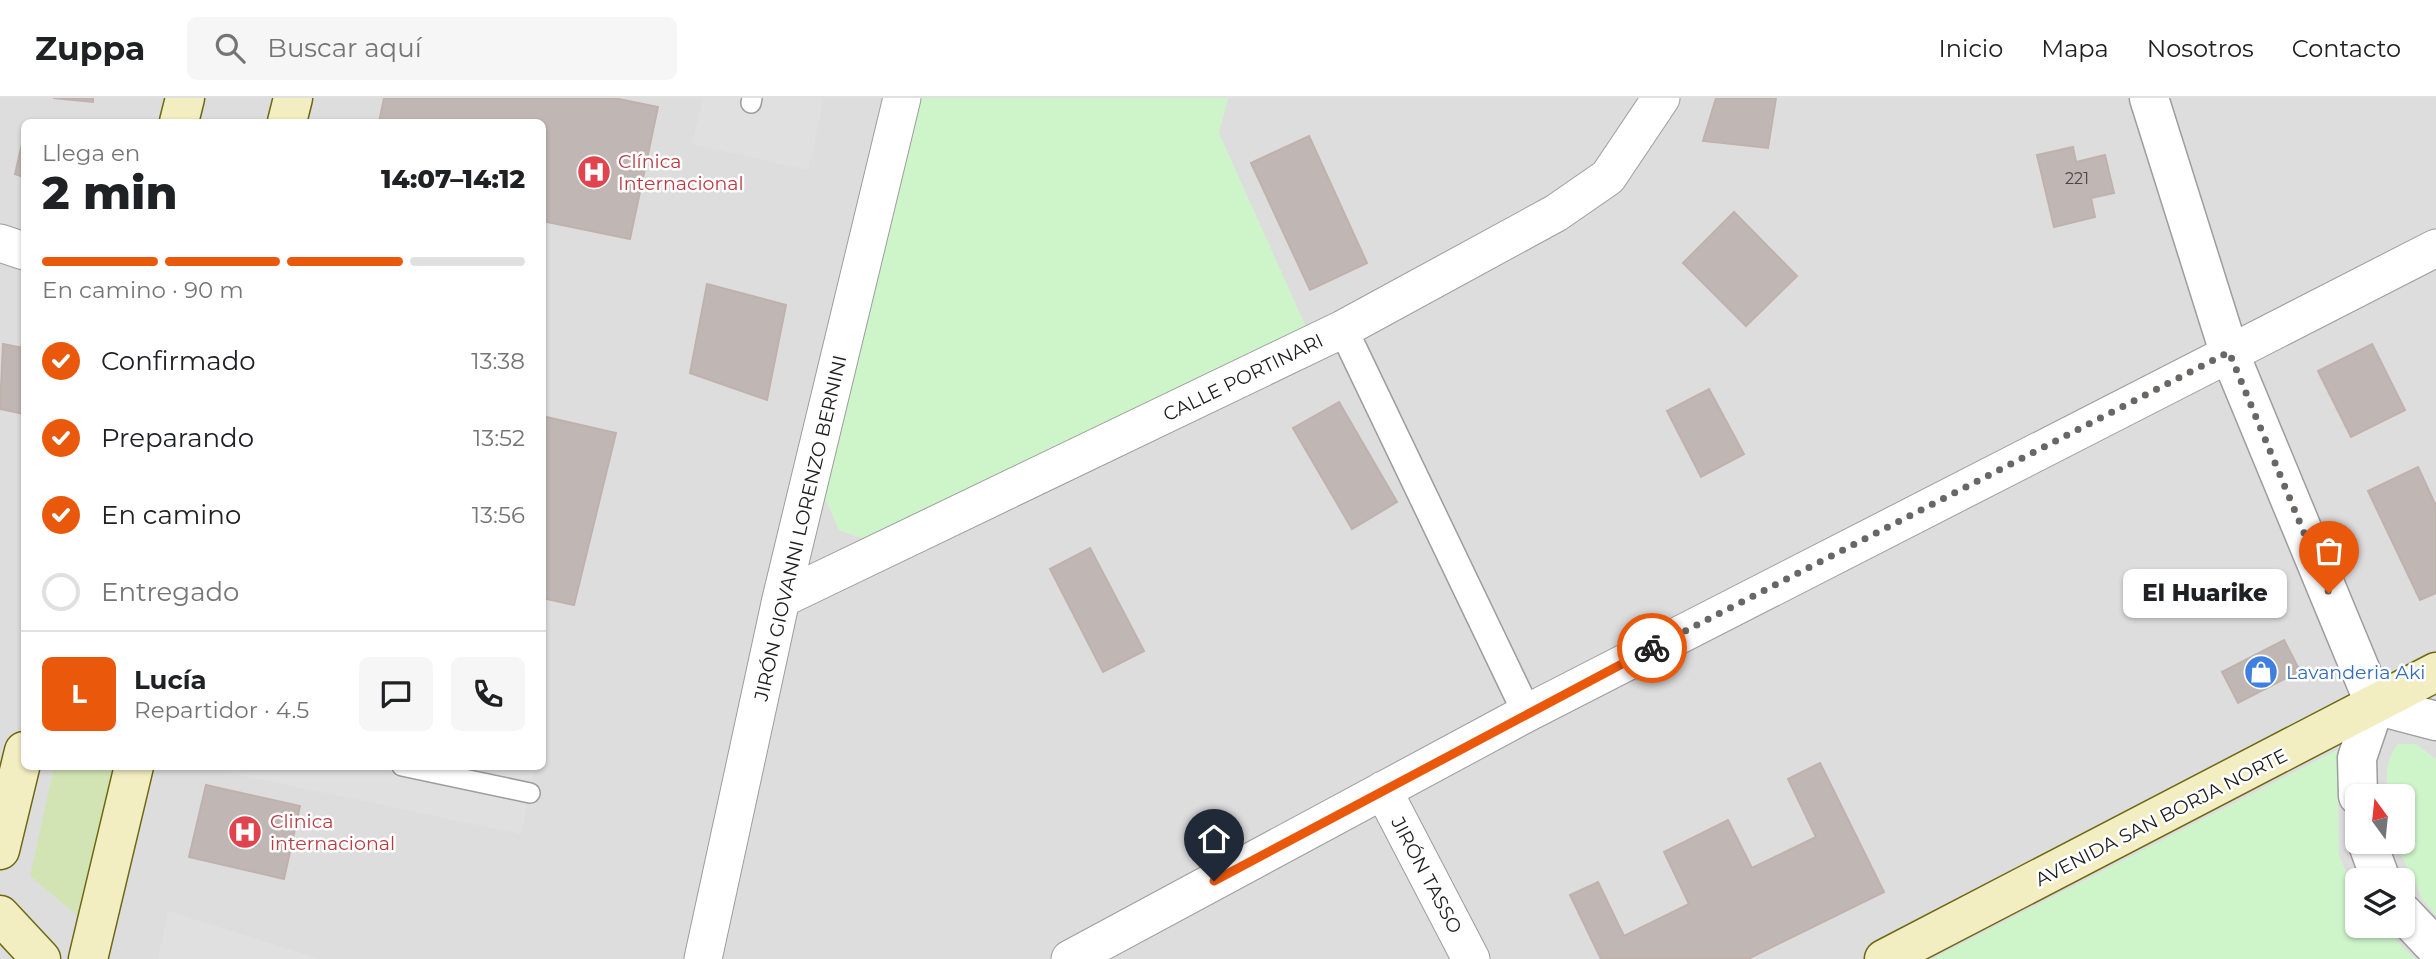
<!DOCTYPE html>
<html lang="es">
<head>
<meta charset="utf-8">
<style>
	:root { --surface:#fff; --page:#f6f6f6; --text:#202124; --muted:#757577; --line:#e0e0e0; --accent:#ea580c }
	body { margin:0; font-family:Montserrat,sans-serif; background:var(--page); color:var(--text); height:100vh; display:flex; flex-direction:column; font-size:26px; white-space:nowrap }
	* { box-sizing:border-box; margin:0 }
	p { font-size:23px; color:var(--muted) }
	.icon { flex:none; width:38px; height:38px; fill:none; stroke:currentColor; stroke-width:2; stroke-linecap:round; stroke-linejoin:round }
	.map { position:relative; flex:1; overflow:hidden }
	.details { position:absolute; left:21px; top:21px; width:525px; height:651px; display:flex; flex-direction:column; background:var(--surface); border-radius:10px; box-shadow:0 2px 5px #0004 }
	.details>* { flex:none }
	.needle { width:46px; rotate:345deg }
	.tools { position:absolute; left:2345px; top:686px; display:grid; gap:14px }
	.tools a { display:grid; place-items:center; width:70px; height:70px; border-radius:10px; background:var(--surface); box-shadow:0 2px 5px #0004; font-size:35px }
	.pin { position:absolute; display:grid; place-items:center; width:60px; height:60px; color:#fff; margin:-72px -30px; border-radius:50% 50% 50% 0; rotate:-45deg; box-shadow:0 0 7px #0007 }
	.pin .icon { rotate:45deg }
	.courier { position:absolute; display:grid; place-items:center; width:70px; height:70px; margin:-35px; border:5px solid #ea580c; border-radius:50%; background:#fff; color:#222; box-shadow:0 2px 9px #0007 }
	.bubble { position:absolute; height:49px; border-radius:10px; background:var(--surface); box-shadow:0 2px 5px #0004; font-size:23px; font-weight:800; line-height:49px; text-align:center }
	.headline em { font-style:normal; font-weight:800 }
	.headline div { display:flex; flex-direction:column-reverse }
	.headline { display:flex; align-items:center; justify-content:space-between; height:119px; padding:0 21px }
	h1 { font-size:46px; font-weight:800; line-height:52px }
	.bar { display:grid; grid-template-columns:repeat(4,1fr); gap:10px 7px; align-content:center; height:84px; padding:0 21px }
	.bar i { height:9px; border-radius:5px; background:var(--line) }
	.bar .active { background:var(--accent) }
	.bar p { grid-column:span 4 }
	.line { display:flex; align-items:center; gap:18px; padding:0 21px; border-top:2px solid var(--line) }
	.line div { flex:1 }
	.round { display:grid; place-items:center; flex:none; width:74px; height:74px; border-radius:10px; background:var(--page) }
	ol { padding:0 21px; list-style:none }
	li { display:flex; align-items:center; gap:21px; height:77px }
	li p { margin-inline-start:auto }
	li .icon { padding:7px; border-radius:50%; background:var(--accent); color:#fff; stroke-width:4 }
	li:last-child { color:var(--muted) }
	li i { width:38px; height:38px; border:4px solid var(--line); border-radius:50% }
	header { display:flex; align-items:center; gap:42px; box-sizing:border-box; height:98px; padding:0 35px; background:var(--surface); border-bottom:2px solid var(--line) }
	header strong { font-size:33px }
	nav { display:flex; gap:38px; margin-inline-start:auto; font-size:24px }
	.search { width:490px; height:63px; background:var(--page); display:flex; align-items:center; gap:18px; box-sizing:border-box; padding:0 24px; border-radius:10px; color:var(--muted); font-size:26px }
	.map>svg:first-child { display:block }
	.residential { fill:#dedddd; fill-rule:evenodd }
	.grass { fill:#d3e4b4 }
	.park { fill:#cef4ca }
	.parking { fill:#e0e0e0 }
	.building { fill:#c0b7b5; stroke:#c0b1ac; stroke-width:2 }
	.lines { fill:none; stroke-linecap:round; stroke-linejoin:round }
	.service-casing { stroke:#9d9d9d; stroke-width:22 }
	.pedestrian-casing { stroke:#9d9d9d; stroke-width:31 }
	.minor-casing { stroke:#9d9d9d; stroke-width:39 }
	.tertiary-casing { stroke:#9d9d9d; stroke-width:41 }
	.secondary-casing { stroke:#6d6811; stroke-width:41 }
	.service { stroke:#fff; stroke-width:19 }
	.pedestrian { stroke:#fff; stroke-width:28 }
	.minor { stroke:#fff; stroke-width:37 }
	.tertiary { stroke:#fff; stroke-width:38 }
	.secondary { stroke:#f3edc2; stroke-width:38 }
	.done { stroke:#696766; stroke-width:7; stroke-dasharray:0 12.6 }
	.route { stroke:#ea580c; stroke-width:9 }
	.labels { text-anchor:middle; stroke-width:5; stroke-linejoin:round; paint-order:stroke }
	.number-label { font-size:16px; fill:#484645 }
	.health-label { font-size:19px; fill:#be3a42; stroke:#fff; text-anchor:start }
	.street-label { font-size:19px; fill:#202020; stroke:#fff }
	.shop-label { font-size:19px; fill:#366cbe; stroke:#fff; text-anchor:start }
</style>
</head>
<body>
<header>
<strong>Zuppa</strong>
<div class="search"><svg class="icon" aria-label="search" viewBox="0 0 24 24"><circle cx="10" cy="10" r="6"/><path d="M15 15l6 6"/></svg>Buscar aquí</div>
<nav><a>Inicio</a><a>Mapa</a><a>Nosotros</a><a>Contacto</a></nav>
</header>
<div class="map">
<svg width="2436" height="861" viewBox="0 0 2436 861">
	<rect width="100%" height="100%" fill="#f0ece8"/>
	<path class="residential" d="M0,0H2436V861H0ZM24,24H542V668H24ZM2357,698H2403V744H2357ZM2357,782H2403V828H2357Z"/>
	<path class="grass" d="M54,669H113L80,820L30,778Z"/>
	<path class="park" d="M921,0H1228L1219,35L1306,229L868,442L839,432L824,398Z
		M2398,646H2416L2436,661V817L2423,802L2395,744H2403V698H2388C2386,678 2385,662 2398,646Z
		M2337,652L2339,758L2357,797V828H2382L2415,861H1932Z"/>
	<path class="parking" d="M703,0H824L808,72L692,46Z
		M223,668L535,669L521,736L222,673Z
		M168,813L320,861H158Z"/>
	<path class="building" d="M53,0H93V4Z
		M384,0H614L658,9L630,141L542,123V24H379Z
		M1716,0H1776L1768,50L1703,43Z
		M24,37V79L15,76Z
		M1309,38L1367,165L1310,192L1251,65Z
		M2073,49L2076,64L2105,57L2114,95L2091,100L2095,119L2054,129L2037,57Z
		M1734,114L1797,178L1746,228L1683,165Z
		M707,186L786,207L767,302L690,275Z
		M3,246L24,250V316L0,311Z
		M2372,246L2405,312L2351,339L2318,273Z
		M1709,291L1744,356L1701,379L1667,313Z
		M1339,304L1397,404L1352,431L1293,330Z
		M542,318L616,335L574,507L542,500Z
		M2418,369L2436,408V495L2420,502L2368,393Z
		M1090,450L1144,553L1103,574L1050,471Z
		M2284,542L2300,573L2238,605L2222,574Z
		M1820,665L1884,794L1748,861H1601L1570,797L1598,784L1624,838L1689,806L1664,754L1728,722L1752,770L1816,739L1788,681Z
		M206,687L300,708L284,781L189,759Z"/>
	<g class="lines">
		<g class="service-casing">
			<path id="service" d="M751,5L752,0
				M402,668L530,695"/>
		</g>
		<g class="pedestrian-casing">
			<path id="pedestrian" d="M1343,231L1527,615"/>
		</g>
		<g class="minor-casing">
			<path id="minor" d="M0,145L24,153
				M781,501L1343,231L1556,115L1608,79L1661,0
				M1383,692L1471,861
				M703,861L781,501L902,0
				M1070,861L1527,615L2436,150"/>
		</g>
		<g class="tertiary-casing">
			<path id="tertiary" d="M2149,0L2229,254L2375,607L2357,660L2358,698
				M2375,607L2436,623
				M2367,744L2381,782
				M2403,815L2436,850"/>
		</g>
		<g class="secondary-casing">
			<path id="secondary" d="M179,24L185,0
				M287,24L293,0
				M0,752L24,653
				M0,817L41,861
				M88,861L134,668
				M1884,861L2436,574"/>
		</g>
		<use href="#service" class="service"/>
		<use href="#pedestrian" class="pedestrian"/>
		<use href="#minor" class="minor"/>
		<use href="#tertiary" class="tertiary"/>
		<use href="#secondary" class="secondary"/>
	</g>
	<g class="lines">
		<path class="done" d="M1652,550L2229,254L2329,495"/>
		<path class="route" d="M1214,783L1652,550"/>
	</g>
	<defs>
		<g id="hospital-disc" transform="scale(1.75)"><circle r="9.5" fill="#e0444e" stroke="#fff"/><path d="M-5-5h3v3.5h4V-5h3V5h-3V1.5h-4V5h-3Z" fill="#fff"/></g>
		<g id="shop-disc" transform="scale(1.75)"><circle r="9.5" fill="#3f7fe0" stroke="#fff"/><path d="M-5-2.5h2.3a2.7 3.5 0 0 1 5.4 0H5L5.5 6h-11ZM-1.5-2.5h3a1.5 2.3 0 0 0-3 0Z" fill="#fff"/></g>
	</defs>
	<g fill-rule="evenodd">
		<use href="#hospital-disc" x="594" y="74"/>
		<use href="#shop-disc" x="2261" y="574"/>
		<use href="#hospital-disc" x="245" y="734"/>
	</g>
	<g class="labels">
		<g class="number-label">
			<text x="2077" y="86">221</text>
		</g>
		<g class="health-label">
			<text x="618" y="70">Clínica<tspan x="618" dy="22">Internacional</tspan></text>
			<text x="270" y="730">Clinica<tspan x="270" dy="22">internacional</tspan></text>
		</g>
		<g class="street-label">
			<text transform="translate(1243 279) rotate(-26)" y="7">CALLE PORTINARI</text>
			<text transform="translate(800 430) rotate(-77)" y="7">JIRÓN GIOVANNI LORENZO BERNINI</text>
			<text transform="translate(2161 719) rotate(-27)" y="7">AVENIDA SAN BORJA NORTE</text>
			<text transform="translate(1427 777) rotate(62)" y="7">JIRÓN TASSO</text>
		</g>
		<g class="shop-label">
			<text x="2286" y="581">Lavanderia Aki</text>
		</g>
	</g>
</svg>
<div class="tools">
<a><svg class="needle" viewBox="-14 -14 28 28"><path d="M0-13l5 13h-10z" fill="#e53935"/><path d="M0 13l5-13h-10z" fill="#757577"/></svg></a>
<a><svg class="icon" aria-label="layers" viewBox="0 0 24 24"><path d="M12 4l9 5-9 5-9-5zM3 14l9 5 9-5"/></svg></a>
</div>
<div class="pin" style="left:2329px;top:495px;background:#ea580c"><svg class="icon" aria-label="bag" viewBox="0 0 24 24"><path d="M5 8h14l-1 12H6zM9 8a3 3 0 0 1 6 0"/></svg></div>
<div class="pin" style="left:1214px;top:783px;background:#1f2937"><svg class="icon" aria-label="home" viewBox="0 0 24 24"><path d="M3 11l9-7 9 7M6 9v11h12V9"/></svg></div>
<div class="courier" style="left:1652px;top:550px"><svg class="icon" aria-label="bike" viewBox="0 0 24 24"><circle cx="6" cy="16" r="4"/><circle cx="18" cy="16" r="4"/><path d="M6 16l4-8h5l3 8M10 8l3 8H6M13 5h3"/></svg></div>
<div class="bubble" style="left:2123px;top:471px;width:164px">El Huarike</div>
<section class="details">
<div class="headline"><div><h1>2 min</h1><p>Llega en</p></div><em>14:07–14:12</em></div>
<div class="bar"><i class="active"></i><i class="active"></i><i class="active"></i><i></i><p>En camino · 90 m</p></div>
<ol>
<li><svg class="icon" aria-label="check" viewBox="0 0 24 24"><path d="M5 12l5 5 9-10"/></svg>Confirmado<p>13:38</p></li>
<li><svg class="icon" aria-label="check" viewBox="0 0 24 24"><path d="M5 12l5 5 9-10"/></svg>Preparando<p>13:52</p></li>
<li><svg class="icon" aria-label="check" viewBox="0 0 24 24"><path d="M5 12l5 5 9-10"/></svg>En camino<p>13:56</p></li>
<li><i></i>Entregado</li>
</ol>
<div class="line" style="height:126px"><b class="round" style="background:var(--accent);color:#fff">L</b><div><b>Lucía</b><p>Repartidor · 4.5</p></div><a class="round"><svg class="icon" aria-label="chat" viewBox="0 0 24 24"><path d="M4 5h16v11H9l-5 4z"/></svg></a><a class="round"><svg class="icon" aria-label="phone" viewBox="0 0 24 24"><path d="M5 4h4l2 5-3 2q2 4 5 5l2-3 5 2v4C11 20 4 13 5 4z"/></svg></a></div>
</section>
</div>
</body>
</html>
